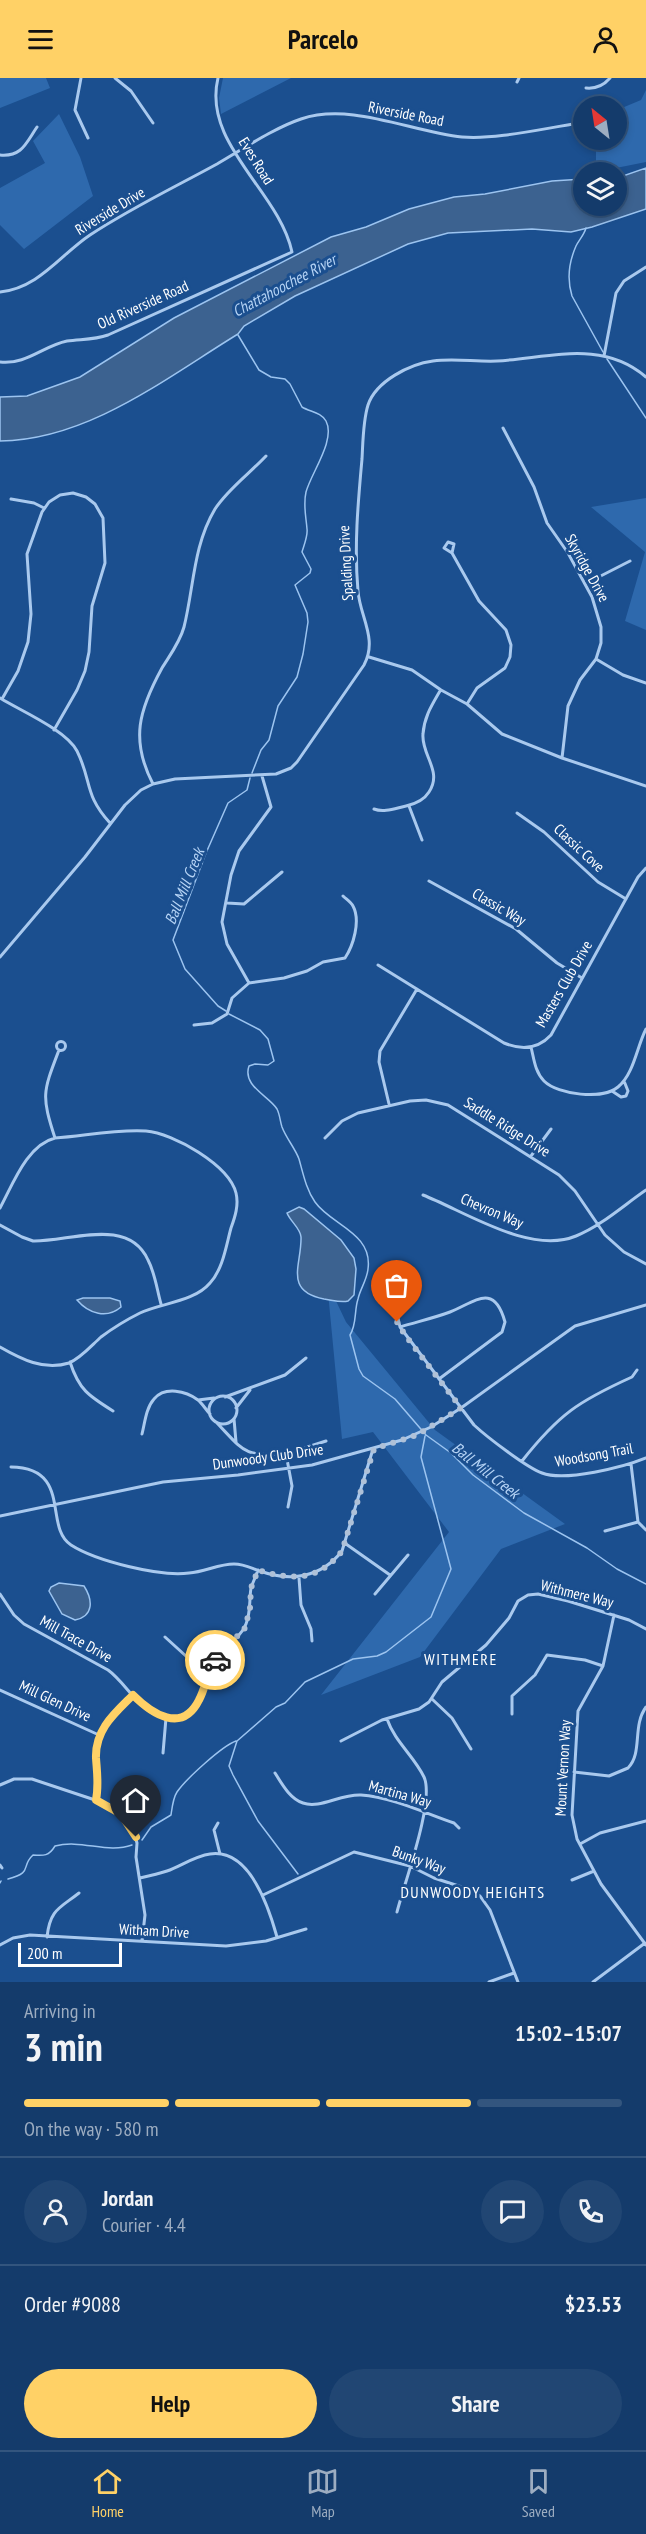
<!DOCTYPE html>
<html lang="en">
<head>
<meta charset="utf-8">
<style>
	:root { --surface:#143b6b; --page:#214673; --text:#f1f3f6; --muted:#9dadc1; --line:#33557e; --accent:#ffd166 }
	body { margin:0; font-family:"PT Sans Narrow",sans-serif; background:var(--page); color:var(--text); height:100vh; display:flex; flex-direction:column; font-size:22px; white-space:nowrap }
	* { box-sizing:border-box; margin:0 }
	p { font-size:20px; color:var(--muted) }
	.icon { flex:none; width:33px; height:33px; fill:none; stroke:currentColor; stroke-width:2; stroke-linecap:round; stroke-linejoin:round }
	.map { position:relative; height:1904px; overflow:hidden }
	.drawer { display:flex; flex-direction:column; background:var(--surface); flex:1 }
	.drawer>* { flex:none }
	.needle { width:39px; rotate:330deg }
	.buttons { position:absolute; left:573px; top:18px; display:grid; gap:12px }
	.buttons a { display:grid; place-items:center; width:54px; height:54px; border-radius:50%; background:var(--surface); box-shadow:0 3px 9px #0003,0 0 0 2px var(--line); font-size:30px }
	.scale { position:absolute; left:18px; bottom:15px; width:104px; box-sizing:border-box; padding-left:6px; border:3px solid #fff; border-top:0; font-size:16px; line-height:21px; white-space:nowrap; color:#fff; -webkit-text-stroke:4px #1b4f8f; paint-order:stroke }
	.pin { position:absolute; display:grid; place-items:center; width:51px; height:51px; color:#fff; margin:-62px -26px; border-radius:50% 50% 50% 0; rotate:-45deg; box-shadow:0 0 6px #0007 }
	.pin .icon { rotate:45deg }
	.courier { position:absolute; display:grid; place-items:center; width:60px; height:60px; margin:-30px; border:4px solid #ffd166; border-radius:50%; background:#fff; color:#222; box-shadow:0 2px 8px #0007 }
	.summary em { font-style:normal; font-weight:700 }
	.summary div { display:flex; flex-direction:column-reverse }
	.summary { display:flex; align-items:center; justify-content:space-between; height:102px; padding:0 24px }
	h1 { font-size:39px; font-weight:700; line-height:45px }
	.bar { display:grid; grid-template-columns:repeat(4,1fr); gap:9px 6px; align-content:center; height:72px; padding:0 24px }
	.bar i { height:8px; border-radius:4px; background:var(--line) }
	.bar .current { background:var(--accent) }
	.bar p { grid-column:span 4 }
	.line { display:flex; align-items:center; gap:15px; padding:0 24px; border-top:2px solid var(--line) }
	.line div { flex:1 }
	.round { display:grid; place-items:center; flex:none; width:63px; height:63px; border-radius:32px; background:var(--page) }
	.cta { display:flex; gap:12px; margin-top:auto; padding:12px 24px }
	.cta a { flex:1; height:69px; border-radius:36px; background:var(--accent); color:#111; font-size:24px; font-weight:700; line-height:69px; text-align:center }
	.cta a+a { background:var(--page); color:var(--text) }
	header { display:flex; justify-content:space-between; align-items:center; height:78px; padding:0 24px; background:var(--accent); color:#111; font-size:27px; font-weight:700 }
	.dock { display:flex; justify-content:space-around; align-items:center; height:84px; border-top:2px solid var(--line); background:var(--surface); font-size:16px; color:var(--muted) }
	.dock a { display:grid; justify-items:center; gap:3px }
	.dock .current { color:var(--accent) }
	.map>svg:first-child { display:block }
	.green { fill:#2e69ad }
	.water { fill:#3c6290; stroke:#9cc4f0; stroke-width:1.5 }
	.lines { fill:none; stroke-linecap:round; stroke-linejoin:round }
	.stream { stroke:#9cc4f0; stroke-width:1.5 }
	.minor { stroke:#a9c9ee; stroke-width:3 }
	.done { stroke:#afc1d8; stroke-width:6; stroke-dasharray:0 10.8 }
	.route { stroke:#ffd166; stroke-width:8 }
	.labels { text-anchor:middle; stroke-width:6; stroke-linejoin:round; paint-order:stroke }
	.street-label { font-size:15px; fill:#fff; stroke:#1b4f8f }
	.water-label { font-size:16px; font-style:italic; fill:#b5d3f5; stroke:#1b4f8f }
	.neighbourhood-label { font-size:16px; letter-spacing:1.5px; fill:#fff; stroke:#1b4f8f }
</style>
</head>
<body>
<header><svg class="icon" aria-label="menu" viewBox="0 0 24 24"><path d="M4 6h16M4 12h16M4 18h16"/></svg>Parcelo<svg class="icon" aria-label="person" viewBox="0 0 24 24"><circle cx="12" cy="8" r="4"/><path d="M4 21q1-7 8-7t8 7"/></svg></header>
<div class="map">
<svg width="646" height="1904" viewBox="0 0 646 1904">
	<rect width="100%" height="100%" fill="#1b4f8f"/>
	<path class="green" d="M0,0H46L50,10L0,30Z
		M223,0H291L221,36L219,20Z
		M646,12V84L596,94V62H616L617,32L641,22Z
		M59,36L80,79L93,118L24,171L0,147V110L45,85L33,63Z
		M646,420V552L625,543L645,474L591,429Z
		M327,1204L346,1244L435,1352L565,1446L501,1471L420,1579L321,1617L449,1454L373,1354L342,1361Z"/>
	<path class="water" d="M646,90V131L592,149L571,154L532,151L448,155L408,166L295,218L244,248L238,256C166,300 88,362 0,363V319L27,318L80,299L174,240L331,159L366,149L409,131L454,119L485,116L552,103L583,101L584,128H616L617,100Z
		M299,1129L304,1131L341,1162L354,1180L356,1191L354,1217L348,1223C341,1225 332,1222 324,1221C283,1213 302,1186 301,1159C301,1151 290,1143 287,1135Z
		M83,1220H110L120,1223L121,1229C107,1241 89,1236 77,1222Z
		M59,1505L84,1508C93,1522 94,1538 75,1542L62,1536L49,1513L51,1509Z"/>
	<g class="lines">
		<path class="stream" d="M586,150C584,157 579,162 576,168C569,184 567,202 572,218L603,274
			M238,257L259,292L271,299L285,301L290,306L302,329C310,334 321,334 326,343C336,362 311,395 306,414C303,427 306,438 307,451C308,458 304,467 302,474L311,491L310,495L295,507L307,535L308,544L303,576L297,599L278,628L269,662L261,672L252,695
			M607,281L646,340
			M226,933L218,928L185,891L173,862L206,775L228,725L247,712L250,700
			M229,936L260,952L268,961L274,983L268,987L255,986L249,988C242,1008 269,1018 277,1031C280,1037 280,1043 282,1049C286,1060 295,1070 299,1081C303,1095 306,1111 315,1124C331,1147 373,1155 368,1191C367,1202 360,1211 358,1221C354,1233 357,1246 350,1257L359,1291L363,1298L395,1321L426,1357L451,1375L473,1397L524,1435L587,1470L617,1491L646,1506
			M142,1762L151,1749L171,1737C172,1730 173,1720 177,1714C186,1701 222,1668 236,1663
			M298,1796L258,1743L233,1697L229,1688L237,1663L276,1629L285,1625L305,1604L353,1581L377,1578L386,1574L431,1539L451,1491L421,1379L425,1358
			M8,1801C34,1794 20,1789 33,1777C44,1778 49,1778 55,1768C82,1761 107,1776 132,1767
			M0,1805L1,1803"/>
		<path class="minor" d="M81,0L75,32L88,60
			M115,0L131,13L153,45
			M517,4L519,0
			M586,10C596,11 604,7 610,0
			M0,77C22,79 26,65 37,49
			M0,214C39,210 60,177 90,157C131,130 175,109 217,86C243,71 274,50 301,41C351,24 412,54 462,59C496,62 545,50 580,45
			M604,278L616,215L624,203L646,189
			M0,284C26,287 43,268 67,263C81,261 94,262 108,257L292,174C279,113 202,66 218,0
			M503,350L534,409L547,445L568,475L592,519L601,549V565L596,581L580,602L568,628L562,680
			M11,421L34,425L44,430
			M452,475L454,466L448,464L444,470L452,475L479,523L506,552L511,567L510,579L505,590L477,610L467,626
			M585,506L630,483
			M369,579L412,592L441,612L467,626L502,656L562,680L646,708
			M596,581L623,597L646,605
			M0,620C21,633 66,652 77,673C92,703 84,717 110,745
			M2,621L18,593L28,564L31,536L27,476L42,434L49,424L60,417L73,415L86,419L95,426L103,440L105,485L92,528L89,574L85,593L77,612L54,652
			M153,706C130,662 139,632 162,590C170,577 180,564 184,549C194,509 193,468 215,431C227,412 250,395 266,378
			M409,728L422,762
			M374,731C384,735 396,730 406,728C415,726 424,722 429,714C443,693 421,677 423,656C424,639 432,627 440,613
			M517,735L544,754L598,804L626,821
			M429,803L516,851L557,885L582,900
			M227,825L244,826L282,794
			M0,879L85,779L125,727L141,712L153,706L175,701L276,696L291,690L297,684L364,587C378,561 360,539 358,513C354,468 358,425 362,381C363,363 363,343 368,327C376,303 410,286 433,283C454,280 476,284 497,283C549,280 602,261 646,299
			M378,887L504,965C521,972 538,971 551,957L638,799L646,790
			M249,905L227,866L222,844L231,797L239,773L271,729L262,698
			M249,905L284,900L307,893L323,884L345,880C353,868 361,843 353,828C351,824 346,821 343,818
			M194,947L212,945L227,936L232,920L249,905
			M56.5 968a4.5 4.5 0 1 1 9 0a4.5 4.5 0 1 1-9 0Z
			M531,969C534,981 535,994 544,1003C558,1017 603,1022 618,1009C634,996 637,968 646,951
			M612,1013L621,1019L626,1018L628,1013L624,1003
			M389,1026L379,984L380,973L417,911
			M55,1060C41,1017 43,1014 59,972
			M325,1060L342,1043L358,1035L410,1023L426,1022L448,1027L559,1097L575,1113L605,1157L624,1174L646,1186
			M531,1078L551,1051
			M423,1117C466,1134 530,1177 576,1158C601,1148 624,1127 646,1112
			M0,1130C13,1106 27,1067 55,1060C84,1058 116,1051 146,1053C173,1055 229,1087 236,1115C239,1127 235,1139 231,1150C226,1168 223,1191 210,1205C194,1224 161,1225 140,1235C126,1242 113,1250 101,1259C91,1268 81,1280 69,1285C44,1293 21,1281 0,1269
			M0,1147L22,1159L33,1163C69,1164 128,1138 148,1182C155,1195 157,1212 161,1226
			M400,1197L395,1227L400,1249L474,1347C487,1359 526,1389 542,1395C565,1404 624,1389 646,1380
			M400,1249C416,1244 434,1240 450,1234C475,1224 494,1204 505,1244L502,1254L439,1301
			M70,1284C79,1312 89,1318 113,1333
			M209 1332a14 14 0 1 1 28 0a14 14 0 1 1-28 0Z
			M225,1319L285,1297L306,1280
			M198,1322L214,1320
			M236,1330L250,1312
			M234,1341L236,1364
			M216,1344C244,1373 243,1379 286,1376L292,1408L288,1429
			M142,1356C145,1344 146,1330 154,1321C165,1308 186,1313 198,1322C202,1325 206,1332 210,1336
			M286,1376L326,1363
			M522,1383C559,1336 579,1323 632,1299L637,1292
			M631,1386L638,1444L646,1452
			M11,1389C73,1390 43,1449 71,1467C96,1483 160,1499 189,1495C205,1494 218,1486 234,1486C244,1486 251,1490 260,1493C290,1504 321,1500 342,1473L373,1371
			M0,1438L163,1404L238,1397L312,1387L402,1362L431,1349L461,1330L575,1248L646,1227
			M605,1453L638,1444
			M346,1466L390,1497
			M299,1500L301,1527L311,1551L312,1563
			M0,1516L14,1537L24,1546L108,1592C125,1604 138,1631 159,1638C203,1653 201,1598 218,1576C227,1565 241,1560 246,1546C251,1534 249,1522 251,1510C253,1504 256,1498 258,1492
			M375,1516L408,1477
			M614,1537L603,1588L578,1633L572,1737L577,1761L601,1806L646,1867
			M165,1559L187,1579L210,1589
			M0,1612L99,1657
			M432,1621L452,1640L471,1671
			M512,1636V1618L535,1597L547,1577L585,1582L603,1588
			M387,1641C395,1664 414,1678 424,1699C435,1723 404,1806 397,1834
			M341,1663L382,1642L419,1631L429,1624L442,1604L486,1567L509,1540L518,1523L528,1517L538,1516L568,1523L629,1542L646,1551
			M163,1675L166,1640
			M574,1694L609,1698L628,1690C643,1675 632,1648 646,1629
			M275,1695C282,1706 290,1721 303,1725C320,1731 340,1716 361,1717C391,1719 425,1735 454,1745L459,1750
			M0,1707L14,1701H32L92,1721L121,1736L134,1755L137,1765L136,1779L145,1837L142,1863
			M96,1722C99,1707 97,1695 96,1680C95,1651 114,1636 133,1617
			M218,1745L214,1752L220,1776
			M580,1766L600,1755L646,1743
			M0,1787L2,1790
			M140,1800C149,1798 158,1796 167,1793C181,1788 195,1778 210,1776C250,1770 269,1830 277,1859
			M572,1802L594,1793
			M263,1817L354,1774L410,1788L434,1800L468,1811L480,1818L490,1832L518,1904
			M47,1859C50,1831 60,1830 79,1815
			M0,1867L13,1860L30,1857L226,1868L266,1863L306,1851
			M489,1904L514,1895
			M593,1904L645,1865"/>
	</g>
	<g class="lines">
		<path class="done" d="M215,1582L245,1550L250,1530L251,1510L258,1492C291,1502 318,1504 342,1473L374,1371L417,1357L461,1330L405,1257L397,1244"/>
		<path class="route" d="M136,1759L121,1736L96,1722C99,1707 97,1695 96,1680C95,1651 115,1635 133,1617C152,1636 182,1656 199,1622C206,1609 207,1594 215,1582"/>
	</g>
	<g class="labels">
		<g class="street-label">
			<text transform="translate(406 36) rotate(11)" y="5">Riverside Road</text>
			<text transform="translate(256 83) rotate(58)" y="5">Eves Road</text>
			<text transform="translate(110 133) rotate(-31)" y="5">Riverside Drive</text>
			<text transform="translate(143 227) rotate(-24)" y="5">Old Riverside Road</text>
			<text transform="translate(346 485) rotate(-93)" y="5">Spalding Drive</text>
			<text transform="translate(587 490) rotate(61)" y="5">Skyridge Drive</text>
			<text transform="translate(579 770) rotate(43)" y="5">Classic Cove</text>
			<text transform="translate(499 829) rotate(30)" y="5">Classic Way</text>
			<text transform="translate(564 906) rotate(-60)" y="5">Masters Club Drive</text>
			<text transform="translate(507 1049) rotate(32)" y="5">Saddle Ridge Drive</text>
			<text transform="translate(492 1133) rotate(23)" y="5">Chevron Way</text>
			<text transform="translate(594 1377) rotate(-10)" y="5">Woodsong Trail</text>
			<text transform="translate(268 1379) rotate(-8)" y="5">Dunwoody Club Drive</text>
			<text transform="translate(577 1516) rotate(14)" y="5">Withmere Way</text>
			<text transform="translate(76 1561) rotate(29)" y="5">Mill Trace Drive</text>
			<text transform="translate(55 1623) rotate(25)" y="5">Mill Glen Drive</text>
			<text transform="translate(563 1690) rotate(-87)" y="5">Mount Vernon Way</text>
			<text transform="translate(400 1716) rotate(16)" y="5">Martina Way</text>
			<text transform="translate(419 1782) rotate(20)" y="5">Bunky Way</text>
			<text transform="translate(154 1853) rotate(3)" y="5">Witham Drive</text>
		</g>
		<g class="water-label">
			<text transform="translate(284 207) rotate(-28)" y="6">Chattahoochee River</text>
			<text transform="translate(184 808) rotate(-68)" y="6">Ball Mill Creek</text>
			<text transform="translate(486 1392) rotate(38)" y="6">Ball Mill Creek</text>
		</g>
		<g class="neighbourhood-label">
			<text x="461" y="1587">WITHMERE</text>
			<text x="473" y="1820">DUNWOODY HEIGHTS</text>
		</g>
	</g>
</svg>
<div class="buttons">
<a><svg class="needle" viewBox="-14 -14 28 28"><path d="M0-13l5 13h-10z" fill="#e53935"/><path d="M0 13l5-13h-10z" fill="#9dadc1"/></svg></a>
<a><svg class="icon" aria-label="layers" viewBox="0 0 24 24"><path d="M12 4l9 5-9 5-9-5zM3 14l9 5 9-5"/></svg></a>
</div>
<div class="scale">200 m</div>
<div class="pin" style="left:397px;top:1244px;background:#ea580c"><svg class="icon" aria-label="bag" viewBox="0 0 24 24"><path d="M5 8h14l-1 12H6zM9 8a3 3 0 0 1 6 0"/></svg></div>
<div class="pin" style="left:136px;top:1759px;background:#1f2937"><svg class="icon" aria-label="home" viewBox="0 0 24 24"><path d="M3 11l9-7 9 7M6 9v11h12V9"/></svg></div>
<div class="courier" style="left:215px;top:1582px"><svg class="icon" aria-label="car" viewBox="0 0 24 24"><path d="M5 17H2v-5l4-1 3-4h7l3 4 3 1v5h-3M9 17h6M6 11h13"/><circle cx="7" cy="17" r="2"/><circle cx="17" cy="17" r="2"/></svg></div>
</div>
<section class="drawer">
<div class="summary"><div><h1>3 min</h1><p>Arriving in</p></div><em>15:02–15:07</em></div>
<div class="bar"><i class="current"></i><i class="current"></i><i class="current"></i><i></i><p>On the way · 580 m</p></div>
<div class="line" style="height:108px"><a class="round"><svg class="icon" aria-label="person" viewBox="0 0 24 24"><circle cx="12" cy="8" r="4"/><path d="M4 21q1-7 8-7t8 7"/></svg></a><div><b>Jordan</b><p>Courier · 4.4</p></div><a class="round"><svg class="icon" aria-label="chat" viewBox="0 0 24 24"><path d="M4 5h16v11H9l-5 4z"/></svg></a><a class="round"><svg class="icon" aria-label="phone" viewBox="0 0 24 24"><path d="M5 4h4l2 5-3 2q2 4 5 5l2-3 5 2v4C11 20 4 13 5 4z"/></svg></a></div>
<div class="line" style="height:78px"><div>Order #9088</div><b>$23.53</b></div>
<div class="cta"><a>Help</a><a>Share</a></div>
</section>
<nav class="dock">
<a class="current"><svg class="icon" aria-label="home" viewBox="0 0 24 24"><path d="M3 11l9-7 9 7M6 9v11h12V9"/></svg>Home</a>
<a><svg class="icon" aria-label="map" viewBox="0 0 24 24"><path d="M3 6l6-2 6 2 6-2v14l-6 2-6-2-6 2zM9 4v14M15 6v14"/></svg>Map</a>
<a><svg class="icon" aria-label="saved" viewBox="0 0 24 24"><path d="M7 4h10v16l-5-4-5 4z"/></svg>Saved</a>
</nav>
</body>
</html>
